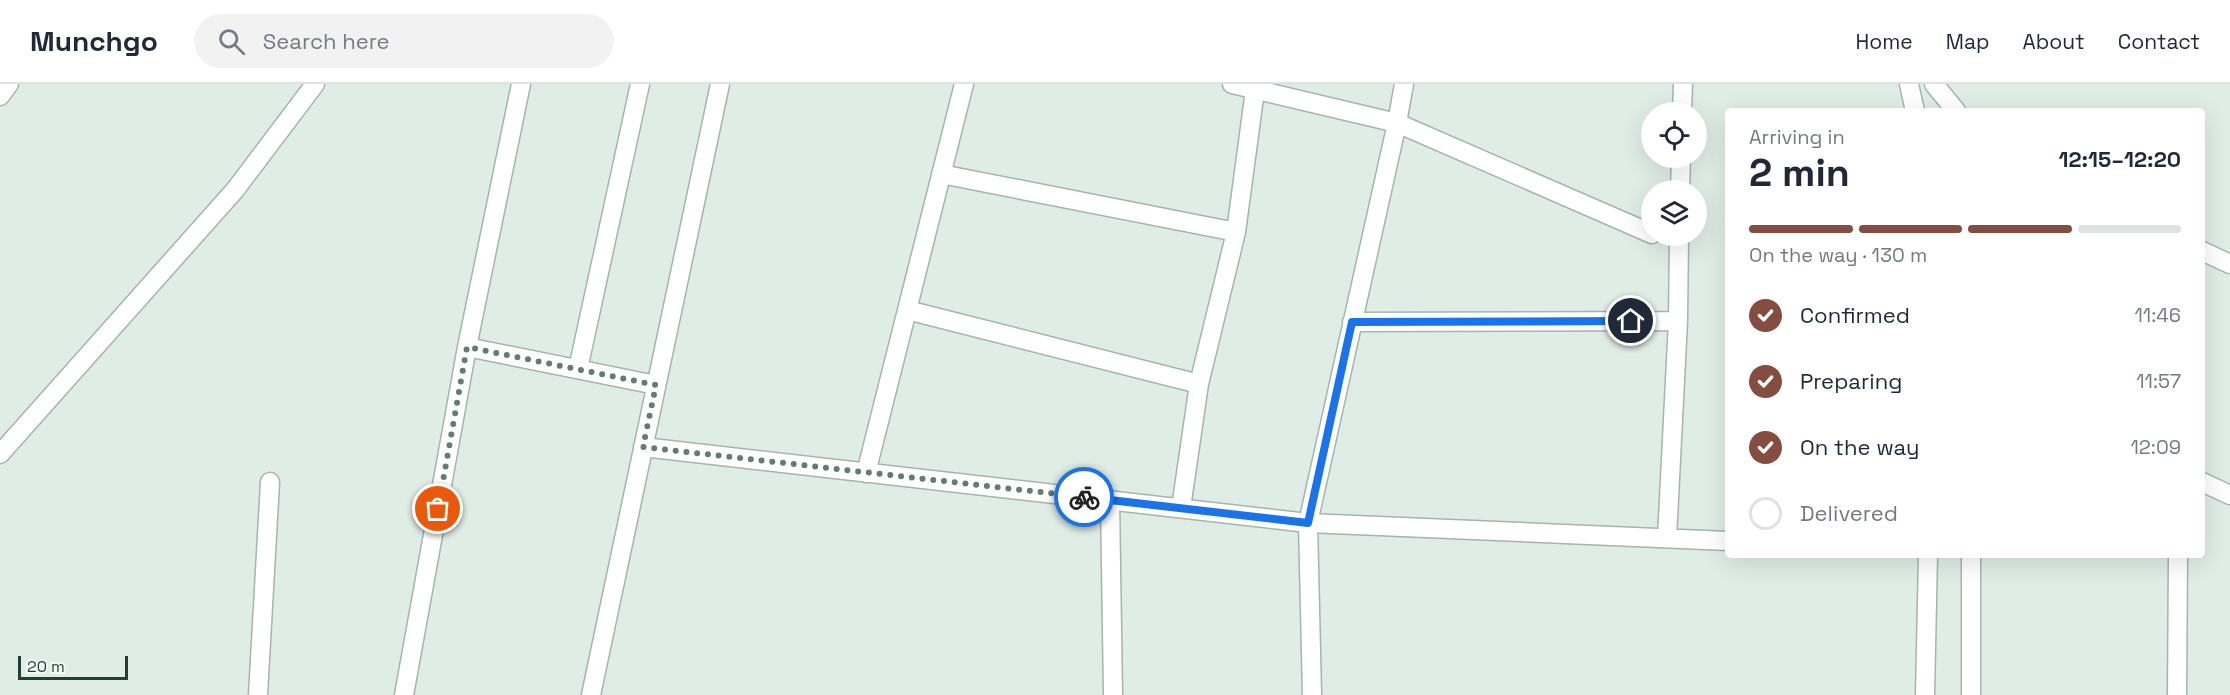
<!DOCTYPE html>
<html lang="en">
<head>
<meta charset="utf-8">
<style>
	:root { --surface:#fff; --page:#f2f2f3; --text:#1f2937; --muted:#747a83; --line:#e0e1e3; --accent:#844d40 }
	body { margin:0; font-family:"Space Grotesk",sans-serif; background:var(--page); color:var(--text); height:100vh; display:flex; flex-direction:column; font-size:22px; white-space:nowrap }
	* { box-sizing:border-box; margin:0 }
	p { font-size:20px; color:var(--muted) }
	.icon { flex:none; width:33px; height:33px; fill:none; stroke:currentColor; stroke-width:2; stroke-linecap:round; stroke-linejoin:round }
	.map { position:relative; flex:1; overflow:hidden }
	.panel { position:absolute; left:1725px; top:24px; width:480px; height:450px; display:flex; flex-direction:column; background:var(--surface); border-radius:6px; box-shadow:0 6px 24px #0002 }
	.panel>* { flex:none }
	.fabs { position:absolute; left:1641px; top:18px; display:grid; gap:12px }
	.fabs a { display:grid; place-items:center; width:66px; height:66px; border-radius:50%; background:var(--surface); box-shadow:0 6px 24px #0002; font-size:30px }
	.scale { position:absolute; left:18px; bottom:15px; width:110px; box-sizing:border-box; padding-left:6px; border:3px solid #1f3f37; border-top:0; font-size:16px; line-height:21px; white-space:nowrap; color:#1f3f37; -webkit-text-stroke:4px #f1f9f5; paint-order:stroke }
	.pin { position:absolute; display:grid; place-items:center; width:51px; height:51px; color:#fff; margin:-26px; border:3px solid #fff; border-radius:50%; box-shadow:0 2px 6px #0007 }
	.courier { position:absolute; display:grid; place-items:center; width:60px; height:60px; margin:-30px; border:4px solid #1a73e8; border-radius:50%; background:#fff; color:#222; box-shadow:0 2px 8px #0007 }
	.head em { font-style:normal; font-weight:700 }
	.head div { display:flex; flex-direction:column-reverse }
	.head { display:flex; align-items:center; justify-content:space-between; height:102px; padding:0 24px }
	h1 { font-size:39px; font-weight:700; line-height:45px }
	.bar { display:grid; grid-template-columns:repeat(4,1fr); gap:9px 6px; align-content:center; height:72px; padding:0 24px }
	.bar i { height:8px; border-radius:4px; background:var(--line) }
	.bar .selected { background:var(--accent) }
	.bar p { grid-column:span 4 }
	ol { padding:0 24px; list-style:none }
	li { display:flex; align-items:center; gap:18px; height:66px }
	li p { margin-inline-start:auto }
	li .icon { padding:6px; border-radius:50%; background:var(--accent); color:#fff; stroke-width:4 }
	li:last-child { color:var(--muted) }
	li i { width:33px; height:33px; border:3px solid var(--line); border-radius:50% }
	header { display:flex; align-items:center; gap:36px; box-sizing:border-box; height:84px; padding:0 30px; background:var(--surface); border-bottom:2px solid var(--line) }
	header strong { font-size:28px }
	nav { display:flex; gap:33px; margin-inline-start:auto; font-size:21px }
	.search { width:420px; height:54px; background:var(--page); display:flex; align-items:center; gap:15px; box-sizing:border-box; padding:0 21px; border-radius:33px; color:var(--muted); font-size:22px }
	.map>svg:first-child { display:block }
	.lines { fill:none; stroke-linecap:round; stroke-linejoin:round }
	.minor-casing { stroke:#a2b5af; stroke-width:21 }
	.minor { stroke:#fff; stroke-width:18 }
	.done { stroke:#637c75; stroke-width:6; stroke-dasharray:0 10.8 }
	.route { stroke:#1a73e8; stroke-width:8 }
</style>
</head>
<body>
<header>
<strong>Munchgo</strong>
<div class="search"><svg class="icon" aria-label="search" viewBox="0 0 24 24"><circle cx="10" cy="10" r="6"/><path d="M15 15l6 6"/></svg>Search here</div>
<nav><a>Home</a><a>Map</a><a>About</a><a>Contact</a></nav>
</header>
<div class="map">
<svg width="2230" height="611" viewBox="0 0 2230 611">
	<rect width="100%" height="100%" fill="#e0ede7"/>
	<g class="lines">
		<g class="minor-casing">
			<path id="minor" d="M1232,0L1397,39L1652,150
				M1909,0L1915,27
				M1934,0L1956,27
				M0,12L9,0
				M1682,28L1683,0
				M941,90L1236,148
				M1680,106L1681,74
				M2202,167L2230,180
				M907,226L1199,300
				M1352,238L1678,237
				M467,263L656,301
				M578,285L640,0
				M643,363L1308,439L1728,457
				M0,370L235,106L315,0
				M866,389L964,0
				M2202,398L2230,411
				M1110,416L1113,611
				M1181,424L1199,300L1236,148L1255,6
				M1667,454L1678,237L1679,152
				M258,611L270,398
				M404,611L467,263L521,0
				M591,611L720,0
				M1312,611L1308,439L1397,39L1404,0
				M1925,611L1928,471
				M1971,611V471
				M2177,611L2178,471"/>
		</g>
		<use href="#minor" class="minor"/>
	</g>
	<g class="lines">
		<path class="done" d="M438,425L467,263L656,301L643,363L1084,413"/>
		<path class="route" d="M1084,413L1308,439L1352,238L1631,237"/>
	</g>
</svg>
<div class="fabs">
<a><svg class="icon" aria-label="locate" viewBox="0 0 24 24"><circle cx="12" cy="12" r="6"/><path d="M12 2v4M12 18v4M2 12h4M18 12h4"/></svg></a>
<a><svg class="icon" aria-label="layers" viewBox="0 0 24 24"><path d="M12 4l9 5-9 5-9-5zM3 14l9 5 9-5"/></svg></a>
</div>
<div class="scale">20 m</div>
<div class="pin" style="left:438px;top:425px;background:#ea580c"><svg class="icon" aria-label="bag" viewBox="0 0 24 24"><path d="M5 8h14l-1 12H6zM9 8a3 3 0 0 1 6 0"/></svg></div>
<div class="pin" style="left:1631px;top:237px;background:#1f2937"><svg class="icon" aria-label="home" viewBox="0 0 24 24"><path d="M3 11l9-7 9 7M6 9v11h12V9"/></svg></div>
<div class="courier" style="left:1084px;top:413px"><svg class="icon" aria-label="bike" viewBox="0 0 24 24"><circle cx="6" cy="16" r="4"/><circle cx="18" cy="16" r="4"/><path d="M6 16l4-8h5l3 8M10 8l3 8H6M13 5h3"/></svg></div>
<section class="panel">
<div class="head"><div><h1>2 min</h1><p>Arriving in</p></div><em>12:15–12:20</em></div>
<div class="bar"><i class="selected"></i><i class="selected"></i><i class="selected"></i><i></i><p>On the way · 130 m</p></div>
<ol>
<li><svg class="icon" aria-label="check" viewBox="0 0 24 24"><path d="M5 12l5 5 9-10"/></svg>Confirmed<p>11:46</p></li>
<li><svg class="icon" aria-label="check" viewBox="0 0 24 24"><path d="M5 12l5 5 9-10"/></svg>Preparing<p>11:57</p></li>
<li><svg class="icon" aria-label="check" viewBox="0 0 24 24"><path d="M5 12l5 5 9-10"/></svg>On the way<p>12:09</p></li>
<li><i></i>Delivered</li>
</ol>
</section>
</div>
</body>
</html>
